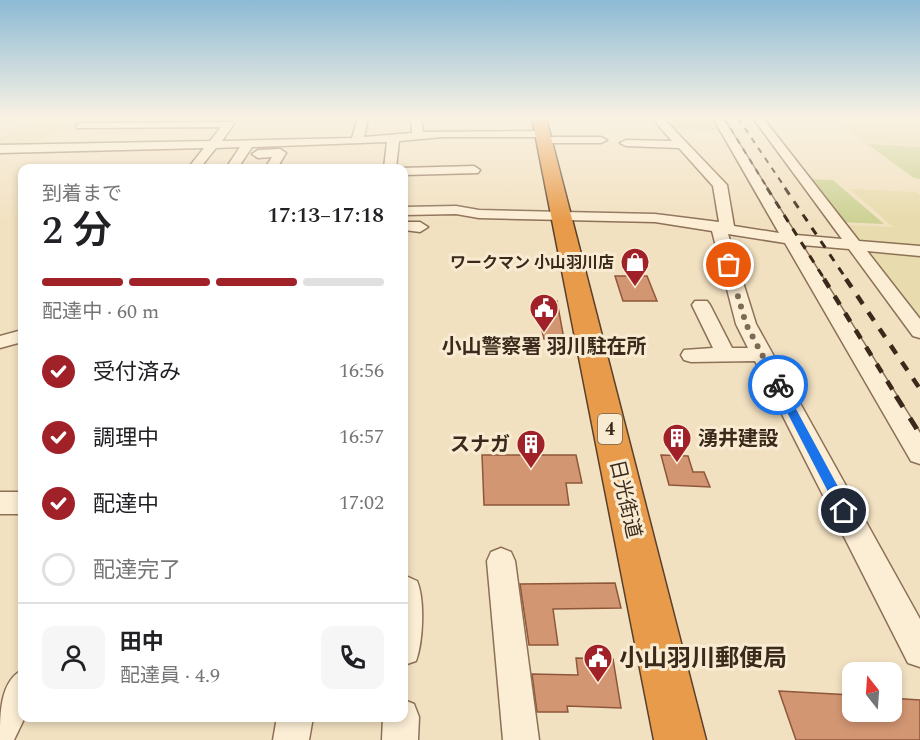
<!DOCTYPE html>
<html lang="ja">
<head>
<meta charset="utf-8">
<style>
	:root { --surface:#fff; --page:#f6f6f6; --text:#202124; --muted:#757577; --line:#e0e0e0; --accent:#a12129 }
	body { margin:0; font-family:Spectral,"Noto Sans JP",serif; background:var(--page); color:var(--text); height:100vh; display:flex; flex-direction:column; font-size:22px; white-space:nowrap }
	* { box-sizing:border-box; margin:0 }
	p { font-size:20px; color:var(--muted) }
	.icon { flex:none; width:33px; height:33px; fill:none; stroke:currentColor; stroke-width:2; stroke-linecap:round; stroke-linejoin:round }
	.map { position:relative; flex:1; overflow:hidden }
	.details { position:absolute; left:18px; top:164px; width:390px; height:558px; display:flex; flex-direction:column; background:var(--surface); border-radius:12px; box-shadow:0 3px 9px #0003 }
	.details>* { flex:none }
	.needle { width:39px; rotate:343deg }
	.fabs { position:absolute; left:842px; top:662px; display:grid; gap:12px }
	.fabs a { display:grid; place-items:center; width:60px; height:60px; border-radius:12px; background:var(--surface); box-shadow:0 3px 9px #0003; font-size:30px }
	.pin { position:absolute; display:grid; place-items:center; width:51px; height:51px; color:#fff; margin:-26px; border:3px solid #fff; border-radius:50%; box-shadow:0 2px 6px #0007 }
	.courier { position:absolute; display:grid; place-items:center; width:60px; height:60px; margin:-30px; border:4px solid #1a73e8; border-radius:50%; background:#fff; color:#222; box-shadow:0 2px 8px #0007 }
	.headline em { font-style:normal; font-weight:600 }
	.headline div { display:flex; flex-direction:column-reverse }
	.headline { display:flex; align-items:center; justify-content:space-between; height:102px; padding:0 24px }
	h1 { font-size:39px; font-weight:600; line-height:45px }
	.bar { display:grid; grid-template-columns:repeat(4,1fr); gap:9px 6px; align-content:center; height:72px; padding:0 24px }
	.bar i { height:8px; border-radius:4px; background:var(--line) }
	.bar .active { background:var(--accent) }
	.bar p { grid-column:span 4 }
	.line { display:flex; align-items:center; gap:15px; padding:0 24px; border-top:2px solid var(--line) }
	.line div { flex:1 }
	.round { display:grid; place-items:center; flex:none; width:63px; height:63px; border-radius:12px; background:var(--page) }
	ol { padding:0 24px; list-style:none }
	li { display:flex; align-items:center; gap:18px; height:66px }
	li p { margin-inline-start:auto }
	li .icon { padding:6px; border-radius:50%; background:var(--accent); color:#fff; stroke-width:4 }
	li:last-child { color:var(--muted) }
	li i { width:33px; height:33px; border:3px solid var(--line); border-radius:50% }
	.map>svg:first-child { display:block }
	.farmland { fill:#e8dbad }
	.green { fill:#cdd194 }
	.building { fill:#d39673; stroke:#8e573a; stroke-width:1.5 }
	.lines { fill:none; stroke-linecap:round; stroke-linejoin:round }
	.minor-casing { stroke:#8d7157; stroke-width:3 }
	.highway-casing { stroke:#5a3f2b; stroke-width:3 }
	.minor { fill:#fceed5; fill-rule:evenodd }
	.highway { fill:#e89b4a; fill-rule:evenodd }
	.rail-far3 { stroke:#3b2a1c; stroke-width:2; stroke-dasharray:6 6; stroke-linecap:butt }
	.rail-far2 { stroke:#3b2a1c; stroke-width:3; stroke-dasharray:8 8; stroke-linecap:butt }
	.rail-far1 { stroke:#3b2a1c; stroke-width:4.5; stroke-dasharray:10 10; stroke-linecap:butt }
	.rail { stroke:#3b2a1c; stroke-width:5; stroke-dasharray:13 13; stroke-linecap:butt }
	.route { fill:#1a73e8 }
	.done { stroke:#7b6a56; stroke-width:6; stroke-dasharray:0 10.8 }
	.labels { text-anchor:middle; stroke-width:6; stroke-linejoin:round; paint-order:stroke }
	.far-poi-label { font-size:16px; font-weight:bold; fill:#3b2a1c; stroke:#f8ebd1; text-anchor:end }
	.shield { fill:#f8ebd1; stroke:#746452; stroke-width:1.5 }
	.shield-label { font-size:18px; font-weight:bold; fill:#3b2a1c }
	.poi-label { font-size:20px; font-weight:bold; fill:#3b2a1c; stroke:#f8ebd1 }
	.street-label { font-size:20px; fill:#3b2a1c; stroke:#f8ebd1 }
	.near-poi-label { font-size:24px; font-weight:bold; fill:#3b2a1c; stroke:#f8ebd1; text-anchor:start }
</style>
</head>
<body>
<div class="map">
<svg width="920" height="740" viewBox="0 0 920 740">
	<rect width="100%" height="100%" fill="#f2e1c1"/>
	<path class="farmland" d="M41,118H92L23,147L0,148V138Z
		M831,118H920V145L865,143Z
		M850,189L916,192L920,195V249L857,243L843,225L893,227Z
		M860,251L920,256V326Z"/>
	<path class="green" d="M670,118H710L716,130L669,129Z
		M867,144L920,147V179L914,178Z
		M806,179L833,180L884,224L838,222Z"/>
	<path class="building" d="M615,276H647L657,301H623Z
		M535,301H557L564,339H544Z
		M482,455H576L582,483H566L569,505H484Z
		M661,455L688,456L693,472H704L710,487L669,485Z
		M615,583L621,608L553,609L558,645H529L520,584Z
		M576,658L613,659L621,708L567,706L568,712H537L532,674L578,675Z
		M779,691L852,695V711H891V698L920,700V740H796Z"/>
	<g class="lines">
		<g class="minor-casing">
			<path id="minor" d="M358,118H368L364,137L412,133L411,118H421L423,132L543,131L549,134L546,137H601L607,140L601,143H545L539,140L542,137H442L399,141L396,168H384L387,142L252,147L238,168H226L240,147L216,148L200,168H188L204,148L0,153V145L210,141L221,127L77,128L76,126L81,123L233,122L234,124L222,141L352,138Z
				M652,118H663L727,185L734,226L779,233L713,118H723L796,235L842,239L753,118H763L859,241L920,246V256L867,251L920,319V338L913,336L849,249L802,245L920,433V464L911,461L785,243L728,234L756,324L920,619V667L908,663L755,361L691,362L684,360L681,355L684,350L713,348L692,305L695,301H707L710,305L732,348H748L736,324L712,231L655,222L479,218L456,214L404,215V207L456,206L479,210L655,214L719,222L713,186L679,148L626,146L620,143L626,140L672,141Z
				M280,149L286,153L277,168H265L272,157L258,158L252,154L258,150Z
				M474,166L480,170L478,173L404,175V168H401Z
				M404,222H420L428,227L420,232L404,230Z
				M22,330V342L0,348V336Z
				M0,492H22V514H0Z
				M501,548L511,552L515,561L539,740H503L487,561L491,552Z
				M406,576L417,581C425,599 423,642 416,661L404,665V577Z
				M22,670V717H25L14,740H0C0,713 0,682 22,670Z
				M404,700L414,704L419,717L418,740H382L383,717H404Z
				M277,717H313L309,740H273Z"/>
		</g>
		<g class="highway-casing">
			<path id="highway" d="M532,118H546L706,740H654Z"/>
		</g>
		<use href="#minor" class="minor"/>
		<use href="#highway" class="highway"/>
		<path class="rail-far3" d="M724,118L768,189
			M738,118L786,189"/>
		<path class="rail-far2" d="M767,188L825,280
			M785,188L847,280"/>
		<path class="rail-far1" d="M824,279L897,397
			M846,279L920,389"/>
		<path class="rail" d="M896,396L920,434"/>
	</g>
	<linearGradient id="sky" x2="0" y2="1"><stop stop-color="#8dbad5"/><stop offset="0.53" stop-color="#f9f2e3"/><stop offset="1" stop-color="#f9f2e3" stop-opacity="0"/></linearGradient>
	<rect width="920" height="221" fill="url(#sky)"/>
	<path class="route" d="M778,382L783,385L849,507L851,511L849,515H840L773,385Z"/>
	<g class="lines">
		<path class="done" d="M729,265L746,324L778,385"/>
	</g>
	<defs>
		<g id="shop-pin" transform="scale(1.5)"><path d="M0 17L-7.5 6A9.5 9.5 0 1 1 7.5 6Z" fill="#a12129" stroke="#f8ebd1"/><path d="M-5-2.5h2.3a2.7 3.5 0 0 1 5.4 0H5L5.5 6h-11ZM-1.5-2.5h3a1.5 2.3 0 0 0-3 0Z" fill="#fff"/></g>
		<g id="civic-pin" transform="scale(1.5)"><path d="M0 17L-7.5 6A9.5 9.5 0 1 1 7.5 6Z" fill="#a12129" stroke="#f8ebd1"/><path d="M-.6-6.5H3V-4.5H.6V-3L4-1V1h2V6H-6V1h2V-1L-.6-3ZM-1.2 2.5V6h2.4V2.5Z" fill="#fff"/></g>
		<g id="building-pin" transform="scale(1.5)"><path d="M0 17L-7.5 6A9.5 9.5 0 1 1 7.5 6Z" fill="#a12129" stroke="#f8ebd1"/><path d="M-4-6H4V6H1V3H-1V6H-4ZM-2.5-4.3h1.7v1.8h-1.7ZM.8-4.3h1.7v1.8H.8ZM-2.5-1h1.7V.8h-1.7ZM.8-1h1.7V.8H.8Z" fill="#fff"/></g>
	</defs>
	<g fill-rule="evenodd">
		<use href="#shop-pin" x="635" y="262"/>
		<use href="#civic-pin" x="544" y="308"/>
		<use href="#building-pin" x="677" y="438"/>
		<use href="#building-pin" x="531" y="444"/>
		<use href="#civic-pin" x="598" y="658"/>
	</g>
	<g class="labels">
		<g class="far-poi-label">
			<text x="614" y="268">ワークマン 小山羽川店</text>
		</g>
		<rect class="shield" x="598" y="414" width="24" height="30" rx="4.5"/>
		<g class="shield-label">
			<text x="610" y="435">4</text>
		</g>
		<g class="poi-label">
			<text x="544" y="353">小山警察署 羽川駐在所</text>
			<text x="698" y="445" text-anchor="start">湧井建設</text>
			<text x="510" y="451" text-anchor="end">スナガ</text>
		</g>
		<g class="street-label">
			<text transform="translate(626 499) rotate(77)" y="7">日光街道</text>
		</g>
		<g class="near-poi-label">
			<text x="619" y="666">小山羽川郵便局</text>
		</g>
	</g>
</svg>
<div class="fabs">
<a><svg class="needle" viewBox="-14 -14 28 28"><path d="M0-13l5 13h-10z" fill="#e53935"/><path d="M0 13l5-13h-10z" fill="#757577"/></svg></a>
</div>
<div class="pin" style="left:729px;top:265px;background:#ea580c"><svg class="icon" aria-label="bag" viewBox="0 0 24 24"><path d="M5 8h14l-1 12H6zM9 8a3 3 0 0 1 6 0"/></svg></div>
<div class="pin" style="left:844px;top:511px;background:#1f2937"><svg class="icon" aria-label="home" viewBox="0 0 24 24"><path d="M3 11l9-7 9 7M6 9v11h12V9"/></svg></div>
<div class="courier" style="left:778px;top:385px"><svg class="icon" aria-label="bike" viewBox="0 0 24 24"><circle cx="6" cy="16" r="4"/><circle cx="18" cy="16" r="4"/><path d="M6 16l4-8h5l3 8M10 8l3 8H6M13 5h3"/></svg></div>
<section class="details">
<div class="headline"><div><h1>2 分</h1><p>到着まで</p></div><em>17:13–17:18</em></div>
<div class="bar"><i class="active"></i><i class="active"></i><i class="active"></i><i></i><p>配達中 · 60 m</p></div>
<ol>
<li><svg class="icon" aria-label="check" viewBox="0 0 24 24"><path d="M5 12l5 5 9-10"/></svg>受付済み<p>16:56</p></li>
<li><svg class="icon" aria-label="check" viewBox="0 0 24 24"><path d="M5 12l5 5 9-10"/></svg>調理中<p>16:57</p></li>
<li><svg class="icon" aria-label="check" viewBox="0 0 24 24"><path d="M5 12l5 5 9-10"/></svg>配達中<p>17:02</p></li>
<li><i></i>配達完了</li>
</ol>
<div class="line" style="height:108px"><a class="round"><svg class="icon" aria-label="person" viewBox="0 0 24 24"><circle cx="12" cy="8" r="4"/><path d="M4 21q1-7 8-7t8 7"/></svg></a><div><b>田中</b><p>配達員 · 4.9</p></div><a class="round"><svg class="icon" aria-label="phone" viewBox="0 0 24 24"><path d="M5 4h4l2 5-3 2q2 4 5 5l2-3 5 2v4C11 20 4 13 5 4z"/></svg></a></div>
</section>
</div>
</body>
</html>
